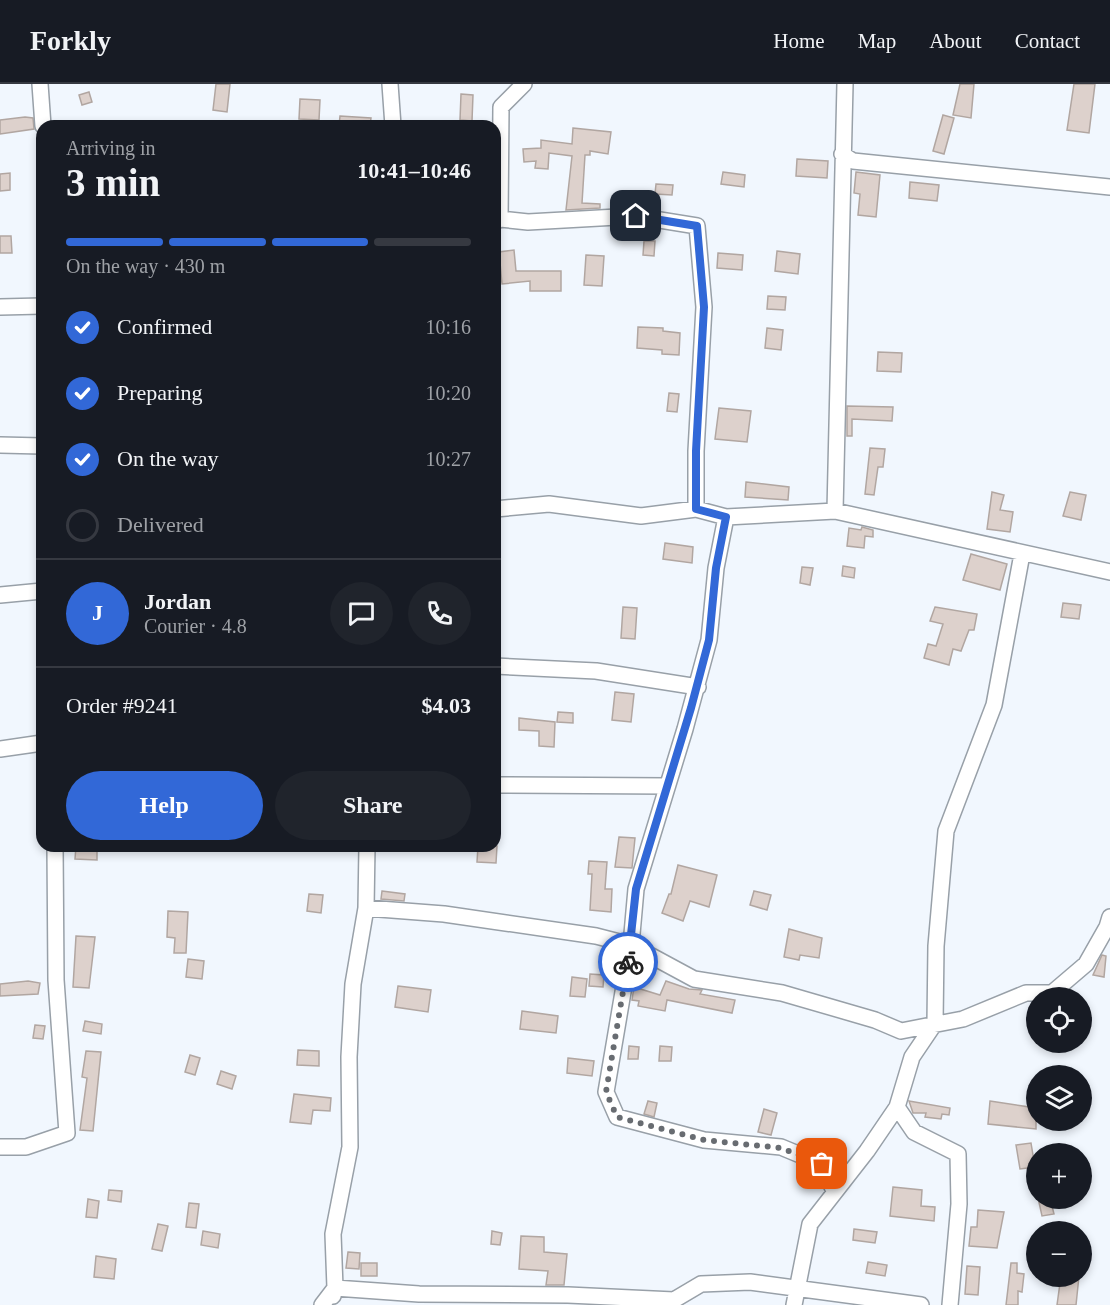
<!DOCTYPE html>
<html lang="en">
<head>
<meta charset="utf-8">
<style>
	:root { --surface:#171b24; --page:#20242c; --text:#f1f3f6; --muted:#9ea1a6; --line:#363941; --accent:#3268d7 }
	body { margin:0; font-family:Georgia,serif; background:var(--page); color:var(--text); height:100vh; display:flex; flex-direction:column; font-size:22px; white-space:nowrap }
	* { box-sizing:border-box; margin:0 }
	p { font-size:20px; color:var(--muted) }
	.icon { flex:none; width:33px; height:33px; fill:none; stroke:currentColor; stroke-width:2; stroke-linecap:round; stroke-linejoin:round }
	.map { position:relative; flex:1; overflow:hidden }
	.sheet { position:absolute; left:36px; top:36px; width:465px; height:732px; display:flex; flex-direction:column; background:var(--surface); border-radius:18px; box-shadow:0 3px 9px #0003 }
	.sheet>* { flex:none }
	.buttons { position:absolute; left:1026px; top:903px; display:grid; gap:12px }
	.buttons a { display:grid; place-items:center; width:66px; height:66px; border-radius:50%; background:var(--surface); box-shadow:0 3px 9px #0003; font-size:30px }
	.pin { position:absolute; display:grid; place-items:center; width:51px; height:51px; color:#fff; margin:-26px; border-radius:12px; box-shadow:0 3px 9px #0006 }
	.courier { position:absolute; display:grid; place-items:center; width:60px; height:60px; margin:-30px; border:4px solid #3268d7; border-radius:50%; background:#fff; color:#222; box-shadow:0 2px 8px #0007 }
	.head em { font-style:normal; font-weight:600 }
	.head div { display:flex; flex-direction:column-reverse }
	.head { display:flex; align-items:center; justify-content:space-between; height:102px; padding:0 30px }
	h1 { font-size:39px; font-weight:600; line-height:45px }
	.bar { display:grid; grid-template-columns:repeat(4,1fr); gap:9px 6px; align-content:center; height:72px; padding:0 30px }
	.bar i { height:8px; border-radius:4px; background:var(--line) }
	.bar .selected { background:var(--accent) }
	.bar p { grid-column:span 4 }
	.line { display:flex; align-items:center; gap:15px; padding:0 30px; border-top:2px solid var(--line) }
	.line div { flex:1 }
	.round { display:grid; place-items:center; flex:none; width:63px; height:63px; border-radius:32px; background:var(--page) }
	ol { padding:0 30px; list-style:none }
	li { display:flex; align-items:center; gap:18px; height:66px }
	li p { margin-inline-start:auto }
	li .icon { padding:6px; border-radius:50%; background:var(--accent); color:#fff; stroke-width:4 }
	li:last-child { color:var(--muted) }
	li i { width:33px; height:33px; border:3px solid var(--line); border-radius:50% }
	.cta { display:flex; gap:12px; margin-top:auto; padding:12px 30px }
	.cta a { flex:1; height:69px; border-radius:36px; background:var(--accent); color:#fff; font-size:24px; font-weight:600; line-height:69px; text-align:center }
	.cta a+a { background:var(--page); color:var(--text) }
	header { display:flex; align-items:center; gap:36px; box-sizing:border-box; height:84px; padding:0 30px; background:var(--surface); border-bottom:2px solid var(--line) }
	header strong { font-size:28px }
	nav { display:flex; gap:33px; margin-inline-start:auto; font-size:21px }
	.map>svg:first-child { display:block }
	.building { fill:#ddd1cc; stroke:#b1a6a1; stroke-width:1.5 }
	.lines { fill:none; stroke-linecap:round; stroke-linejoin:round }
	.street-casing { stroke:#98a0a8; stroke-width:18 }
	.street { stroke:#fff; stroke-width:15 }
	.done { stroke:#686c71; stroke-width:6; stroke-dasharray:0 10.8 }
	.route { stroke:#3268d7; stroke-width:8 }
</style>
</head>
<body>
<header>
<strong>Forkly</strong>
<nav><a>Home</a><a>Map</a><a>About</a><a>Contact</a></nav>
</header>
<div class="map">
<svg width="1110" height="1221" viewBox="0 0 1110 1221">
	<rect width="100%" height="100%" fill="#f1f7fe"/>
	<path class="building" d="M216,0H230L227,28L213,26Z
		M960,0H974L971,34L953,31Z
		M1074,0H1095L1089,49L1067,46Z
		M89,8L92,18L82,21L79,11Z
		M461,10L473,11L472,37L460,36Z
		M300,15L320,16L319,36L299,35Z
		M943,31L954,34L944,70L933,67Z
		M340,32L371,34L370,42H339Z
		M25,33L33,34L34,45L0,50V36Z
		M573,44L611,48L608,70L590,67V71H585L582,119L600,120V124L566,126L572,72L549,69L548,85L535,84L536,77L524,78L523,65L541,64V56L572,60Z
		M797,75L828,77L827,94L796,92Z
		M723,88L745,91L744,103L721,100Z
		M856,88L880,91L876,133L858,131L860,110L854,109Z
		M10,89V106L0,107V90Z
		M910,98L939,101L937,117L909,114Z
		M656,100L673,101L672,111L655,110Z
		M0,152H11L12,169H0Z
		M644,157H655L654,172L643,171Z
		M514,166L516,187H561V207H530V197L502,200L499,168Z
		M777,167L800,170L798,190L775,187Z
		M718,169L743,171L742,186L717,184Z
		M586,171L604,172L602,202L584,201Z
		M768,212L786,213L785,226L767,225Z
		M638,243L663,244V247L680,249L679,271L662,270V266L637,264Z
		M767,244L783,246L781,266L765,264Z
		M878,268L902,269L901,288L877,287Z
		M669,309L679,310L677,328L667,327Z
		M847,322L893,323L892,337L852,335V352H847Z
		M719,324L751,327L747,358L715,355Z
		M870,364L885,365L883,383H878L874,411L865,410Z
		M746,398L789,403L788,416L745,413Z
		M992,408L1004,411L1000,426L1013,428L1010,448L987,445Z
		M1070,408L1086,411L1081,436L1063,432Z
		M862,443L873,446V453L865,452L864,464L847,462L849,444L861,446Z
		M665,459L693,463L692,479L663,475Z
		M971,470L1007,480L1000,506L963,496Z
		M843,482L855,484L854,494L842,492Z
		M802,483L813,484L810,501L800,499Z
		M1063,519L1081,521L1079,535L1061,533Z
		M623,523L637,524L635,555L621,554Z
		M935,523L977,530L974,546H969L961,567L953,565L949,581L924,574L928,560L936,562L943,540L930,537Z
		M615,608L634,610L631,638L612,636Z
		M558,628L573,629V639L557,638Z
		M519,634L555,638L554,663L539,662V647L519,646Z
		M619,753L635,754L632,784L615,783Z
		M76,762H97V776L75,775Z
		M478,762H497L496,779L477,778Z
		M589,777L607,778L605,805H612L611,828L590,826L592,790H588Z
		M678,781L717,791L709,823L690,817L683,837L662,829L669,810H671Z
		M382,807L405,810L404,817L381,815Z
		M754,807L771,811L767,826L750,821Z
		M309,810L323,811L321,829L307,827Z
		M168,827L188,828L186,869H174L175,854L167,853Z
		M789,845L822,854L819,874L800,871L799,876L784,873Z
		M76,852L95,853L89,904L73,903Z
		M1102,871L1106,872L1104,893L1093,891Z
		M188,875L204,877L202,895L186,893Z
		M590,890L604,891L603,903L589,902Z
		M572,893L587,895L585,913L570,912Z
		M28,897L40,899L38,910L0,912V900Z
		M666,897L689,905L702,906L700,910L735,916L732,929L667,916L665,927L638,922L639,917L632,916L634,903L660,911Z
		M398,902L431,906L428,928L395,923Z
		M522,927L558,932L556,949L520,945Z
		M85,937L102,940L101,950L83,947Z
		M35,941L45,942L43,955L33,954Z
		M629,962L639,963L638,975H628Z
		M660,962L672,963L671,977H659Z
		M298,966L319,967V982L297,981Z
		M86,967L101,968L93,1047L80,1046L87,994L82,993Z
		M190,971L200,974L195,991L185,988Z
		M568,974L594,977L592,992L567,989Z
		M221,987L236,992L232,1005L217,1000Z
		M294,1010L331,1014L330,1027L313,1026L311,1040L290,1038Z
		M648,1017L657,1019L654,1033L644,1030Z
		M909,1017L950,1024L949,1031L942,1030L941,1035L925,1033L926,1029H913Z
		M990,1017L1036,1024V1045L988,1040Z
		M764,1025L777,1029L771,1051L758,1048Z
		M1031,1059L1035,1083L1020,1085L1016,1061Z
		M893,1103L922,1106L921,1122L935,1123L934,1137L890,1132Z
		M109,1106L122,1107L121,1118L108,1116Z
		M1038,1114H1050L1054,1130L1042,1132Z
		M88,1115L99,1117L97,1134L86,1133Z
		M189,1119L199,1120L196,1144L186,1143Z
		M978,1126L1004,1128L997,1164L969,1162L971,1143H977Z
		M158,1140L168,1142L162,1167L152,1165Z
		M854,1145L877,1148L875,1159L853,1156Z
		M203,1147L220,1150L218,1164L201,1161Z
		M492,1147L502,1149L500,1161L491,1160Z
		M521,1152L544,1153V1168L567,1170L564,1201H546L548,1187L519,1185Z
		M348,1168L360,1169L359,1185L346,1184Z
		M96,1172L116,1175L114,1195L94,1193Z
		M868,1178L887,1181L885,1192L866,1189Z
		M361,1179H377V1192H361Z
		M1011,1179H1017V1189L1024,1190L1022,1208L1018,1207V1221H1006Z
		M967,1182L980,1183L978,1211L965,1210Z
		M1061,1192H1079L1076,1221H1057Z"/>
	<g class="lines">
		<g class="street-casing">
			<path id="street" d="M40,0L43,42
				M390,0L393,42
				M842,70L853,77L1110,103
				M500,135L501,23L524,0
				M495,138L500,135L528,138L635,132L697,142L704,223L696,367V425
				M0,223L42,222
				M0,361L42,362
				M495,425L549,420L641,432L696,425L726,433L835,427L1110,488
				M835,427L845,0
				M726,433L716,484L709,556L685,645L636,805L631,861L606,1008L617,1033L704,1056L781,1063L822,1080L834,1107
				M0,511L42,507
				M495,582L596,587L698,603
				M0,665L42,659
				M495,701L667,702
				M366,824L444,830L596,852L631,861L694,895L782,909L875,936L901,947L963,935L1026,909H1052L1086,880L1107,843L1110,833
				M897,1023L914,1048L958,1070L959,1120L950,1221
				M0,1063H26L67,1049L56,896L55,762
				M333,1212L335,1204L333,1150L350,1063L349,973L353,900L366,824L367,762
				M322,1221L335,1204L419,1210L568,1211L674,1216L701,1200L750,1198L921,1221
				M794,1221L810,1140L867,1067L897,1023L912,973L935,939L936,862L946,747L994,621L1022,470"/>
		</g>
		<use href="#street" class="street"/>
	</g>
	<g class="lines">
		<path class="done" d="M628,878L606,1008L617,1033L704,1056L781,1064L822,1080"/>
		<path class="route" d="M628,878L636,805L691,624L709,556L716,484L726,433L696,425V367L704,223L697,142L636,132"/>
	</g>
</svg>
<div class="buttons">
<a><svg class="icon" aria-label="locate" viewBox="0 0 24 24"><circle cx="12" cy="12" r="6"/><path d="M12 2v4M12 18v4M2 12h4M18 12h4"/></svg></a>
<a><svg class="icon" aria-label="layers" viewBox="0 0 24 24"><path d="M12 4l9 5-9 5-9-5zM3 14l9 5 9-5"/></svg></a>
<a>+</a>
<a>−</a>
</div>
<div class="pin" style="left:822px;top:1080px;background:#ea580c"><svg class="icon" aria-label="bag" viewBox="0 0 24 24"><path d="M5 8h14l-1 12H6zM9 8a3 3 0 0 1 6 0"/></svg></div>
<div class="pin" style="left:636px;top:132px;background:#1f2937"><svg class="icon" aria-label="home" viewBox="0 0 24 24"><path d="M3 11l9-7 9 7M6 9v11h12V9"/></svg></div>
<div class="courier" style="left:628px;top:878px"><svg class="icon" aria-label="bike" viewBox="0 0 24 24"><circle cx="6" cy="16" r="4"/><circle cx="18" cy="16" r="4"/><path d="M6 16l4-8h5l3 8M10 8l3 8H6M13 5h3"/></svg></div>
<section class="sheet">
<div class="head"><div><h1>3 min</h1><p>Arriving in</p></div><em>10:41–10:46</em></div>
<div class="bar"><i class="selected"></i><i class="selected"></i><i class="selected"></i><i></i><p>On the way · 430 m</p></div>
<ol>
<li><svg class="icon" aria-label="check" viewBox="0 0 24 24"><path d="M5 12l5 5 9-10"/></svg>Confirmed<p>10:16</p></li>
<li><svg class="icon" aria-label="check" viewBox="0 0 24 24"><path d="M5 12l5 5 9-10"/></svg>Preparing<p>10:20</p></li>
<li><svg class="icon" aria-label="check" viewBox="0 0 24 24"><path d="M5 12l5 5 9-10"/></svg>On the way<p>10:27</p></li>
<li><i></i>Delivered</li>
</ol>
<div class="line" style="height:108px"><b class="round" style="background:var(--accent);color:#fff">J</b><div><b>Jordan</b><p>Courier · 4.8</p></div><a class="round"><svg class="icon" aria-label="chat" viewBox="0 0 24 24"><path d="M4 5h16v11H9l-5 4z"/></svg></a><a class="round"><svg class="icon" aria-label="phone" viewBox="0 0 24 24"><path d="M5 4h4l2 5-3 2q2 4 5 5l2-3 5 2v4C11 20 4 13 5 4z"/></svg></a></div>
<div class="line" style="height:78px"><div>Order #9241</div><b>$4.03</b></div>
<div class="cta"><a>Help</a><a>Share</a></div>
</section>
</div>
</body>
</html>
